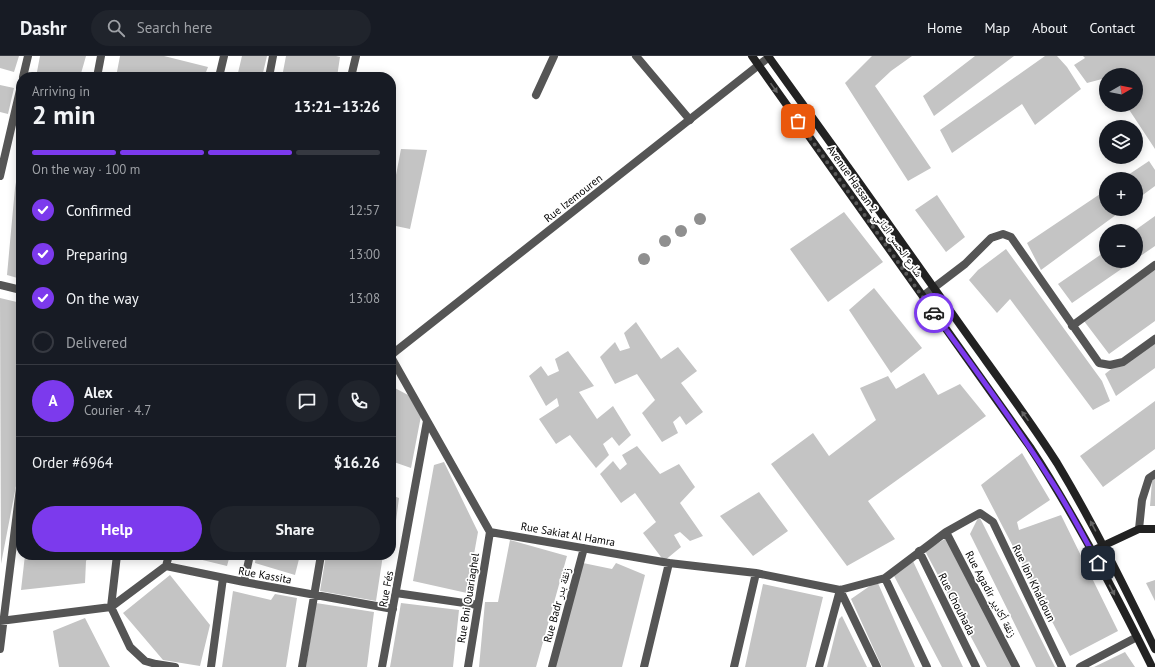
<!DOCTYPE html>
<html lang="en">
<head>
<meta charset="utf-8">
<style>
	:root { --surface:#171b24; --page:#20242c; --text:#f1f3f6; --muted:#9ea1a6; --line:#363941; --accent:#7c3aed }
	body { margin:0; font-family:"PT Sans","Noto Naskh Arabic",sans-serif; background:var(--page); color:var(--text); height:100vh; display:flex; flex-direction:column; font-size:15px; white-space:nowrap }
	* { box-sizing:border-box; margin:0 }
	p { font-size:13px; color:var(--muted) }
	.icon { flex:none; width:22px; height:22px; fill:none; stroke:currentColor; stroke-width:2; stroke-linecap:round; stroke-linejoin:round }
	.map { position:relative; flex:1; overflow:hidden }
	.details { position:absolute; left:16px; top:16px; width:380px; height:488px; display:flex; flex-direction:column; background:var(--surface); border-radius:16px; box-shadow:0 2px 10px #0003 }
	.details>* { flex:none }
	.needle { width:26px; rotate:81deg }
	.tools { position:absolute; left:1099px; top:12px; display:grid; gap:8px }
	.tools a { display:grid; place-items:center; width:44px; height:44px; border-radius:50%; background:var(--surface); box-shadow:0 2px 10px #0003; font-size:20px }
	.pin { position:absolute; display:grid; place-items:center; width:34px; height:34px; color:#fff; margin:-17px; border-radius:8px; box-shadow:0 2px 6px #0006 }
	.courier { position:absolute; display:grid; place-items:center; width:40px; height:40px; margin:-20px; border:3px solid #7c3aed; border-radius:50%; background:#fff; color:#222; box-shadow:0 1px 5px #0007 }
	.overview em { font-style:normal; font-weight:800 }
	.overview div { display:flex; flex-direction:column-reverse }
	.overview { display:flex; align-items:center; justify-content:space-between; height:68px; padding:0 16px }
	h1 { font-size:26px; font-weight:800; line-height:30px }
	.bar { display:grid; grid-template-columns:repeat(4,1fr); gap:6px 4px; align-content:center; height:48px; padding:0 16px }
	.bar i { height:5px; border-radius:3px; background:var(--line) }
	.bar .selected { background:var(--accent) }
	.bar p { grid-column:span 4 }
	.line { display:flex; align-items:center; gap:10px; padding:0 16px; border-top:1px solid var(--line) }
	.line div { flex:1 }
	.round { display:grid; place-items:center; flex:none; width:42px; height:42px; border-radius:21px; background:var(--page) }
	ol { padding:0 16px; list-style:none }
	li { display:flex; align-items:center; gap:12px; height:44px }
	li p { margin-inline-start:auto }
	li .icon { padding:4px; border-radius:50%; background:var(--accent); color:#fff; stroke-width:4 }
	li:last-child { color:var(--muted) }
	li i { width:22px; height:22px; border:2px solid var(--line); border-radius:50% }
	.button { display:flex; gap:8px; margin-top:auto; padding:8px 16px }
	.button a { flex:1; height:46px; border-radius:24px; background:var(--accent); color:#fff; font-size:16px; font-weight:800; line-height:46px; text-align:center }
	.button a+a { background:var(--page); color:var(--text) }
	header { display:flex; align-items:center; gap:24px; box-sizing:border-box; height:56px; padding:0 20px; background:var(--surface); border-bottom:1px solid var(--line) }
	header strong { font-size:19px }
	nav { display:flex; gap:22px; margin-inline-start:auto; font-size:14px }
	.search { width:280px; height:36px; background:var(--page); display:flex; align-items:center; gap:10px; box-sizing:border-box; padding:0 14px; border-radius:22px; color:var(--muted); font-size:15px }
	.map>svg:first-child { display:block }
	.building { fill:#c4c4c4 }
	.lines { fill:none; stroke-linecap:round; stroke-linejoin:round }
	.lane { stroke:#555; stroke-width:8 }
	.street { stroke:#555; stroke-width:8 }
	.secondary { stroke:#222; stroke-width:8 }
	.tree { fill:#8f8f8f }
	.oneway { fill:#646464 }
	.done { stroke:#595959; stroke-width:4; stroke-dasharray:0 7.2 }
	.route { stroke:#7c3aed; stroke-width:5 }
	.labels { text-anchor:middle; stroke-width:3.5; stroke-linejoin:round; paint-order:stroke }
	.street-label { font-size:11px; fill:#000; stroke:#fff }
</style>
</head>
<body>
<header>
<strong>Dashr</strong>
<div class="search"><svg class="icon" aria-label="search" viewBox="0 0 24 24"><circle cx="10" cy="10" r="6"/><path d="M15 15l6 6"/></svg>Search here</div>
<nav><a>Home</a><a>Map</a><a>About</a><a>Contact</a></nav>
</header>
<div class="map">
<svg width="1155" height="611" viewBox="0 0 1155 611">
	<rect width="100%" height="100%" fill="#fff"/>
	<path class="building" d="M0,0H19L14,16L0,12Z
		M40,0H86L80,21H36Z
		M120,0H164L208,11L204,21H116Z
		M242,0H267L262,21H237Z
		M286,0H336L340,1L337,21H282Z
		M872,0H912L891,15L875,30L931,112L908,125L845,27Z
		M975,0H1014L934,60L923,40Z
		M1045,0H1057L1067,11L1081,33L1035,69L1022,48L952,97L940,74Z
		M1083,0H1155V93L1126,49H1136V19H1106V27L1102,23L1087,27L1074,9L1085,2Z
		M0,29L14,32L8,58L0,56Z
		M401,93L427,94L410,173L391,169V145Z
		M20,102L21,103V223L7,219L15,132Z
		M1149,105L1155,114V130L1136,144V123H1122Z
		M1106,134V153H1124L1041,214L1027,187Z
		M937,139L965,181L946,196L915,154Z
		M844,156L883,206L828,246L790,193Z
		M1155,160V190L1136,203V175H1134Z
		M1006,193L1102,325L1110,345L1093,354L1010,243L997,257L969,224L978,214Z
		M1106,195V205H1133L1072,247L1058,228Z
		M1155,214V265L1109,298L1084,265Z
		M874,232L922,292L891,317L849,254Z
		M0,242L21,247V404L1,508Z
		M636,266L661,303L678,291L697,315L681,327L703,356L686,369L680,360L673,366L678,377L662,386L642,357L655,344L637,318L615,328L600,301L615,286L620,295L630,292L624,277Z
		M1155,278V312L1116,340L1105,318Z
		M568,295L594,330L579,336L597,363L613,350L631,379L619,390L612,381L603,388L609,399L596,412L570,379L556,388L539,363L559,350L557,342L546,350L529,320L541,310L548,320L559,315L555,303Z
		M924,317L938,339L960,328L986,360L868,445L895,483L847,510L771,408L813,377L829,400L876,364L860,332L888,320L896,333Z
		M391,330L408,339L421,360L411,412L391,405Z
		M1155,345V393L1103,431L1080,400Z
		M637,390L660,418L679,408L695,431L680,447L703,480L690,485L680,476L674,479L681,491L664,505L643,477L656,466L635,437L621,447L600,418L613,405L620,414L627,408L622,399Z
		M1022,397L1050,444L1017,466L1019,474L1061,459L1118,575L1070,600L981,429Z
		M444,406L478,476L467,537L413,525L434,409Z
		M1155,422V450H1150L1152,425Z
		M759,436L788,475L753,500L720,460Z
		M391,439L399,442L396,465L391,466Z
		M979,460L1055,611H1036L970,478Z
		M948,481L1013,611H987L925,495Z
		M510,484L567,500L536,611H479L485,546H498Z
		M25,499H89L86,505L85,527L21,534Z
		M122,499H148L147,502H121Z
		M182,499H230L227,510Z
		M256,499H300L295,519L255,507Z
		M326,499H383L376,545L320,535Z
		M912,503L963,611H942L893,518Z
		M583,507L612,513L616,507L645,519L622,611H554Z
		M170,519L210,569L200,610L163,604L123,557Z
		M1155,524V545L1146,527Z
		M877,525L915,611H882L851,543Z
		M763,528L823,541L806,611H745Z
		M233,535L271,544L275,538L297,542L286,611H222Z
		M316,547L374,556L367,611H306Z
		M401,547L459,554L453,611H390Z
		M842,560L867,611H827L839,563Z
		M85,562L110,611H59L53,575Z
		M1125,596L1135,611H1094Z"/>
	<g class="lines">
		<path class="lane" d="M636,0L690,64
			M536,39L554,0
			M923,240L965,208L991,182L1003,178L1011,181L1099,307L1110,309L1123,306L1155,283
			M1072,270L1155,209"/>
		<path class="street" d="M23,21L28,0
			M97,21L101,0
			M219,21L224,0
			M269,21L273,0
			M351,21L356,0
			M0,120L21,30
			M0,229L21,234
			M391,299L769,1
			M391,301L490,476L669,507L756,517L840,534L885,522L946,476L980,457L993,466L1062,611
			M1139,473L1142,444L1149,422L1155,418
			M946,476L1016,611
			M919,495L976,611
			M117,499L111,551L130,591L145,605L156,608L175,611
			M166,510L169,499
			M885,522L927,611
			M244,526L250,499
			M840,534L877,611
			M396,537L478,549
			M0,565L111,551L166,510L244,526L393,553
			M0,593L21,424
			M211,611L223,522
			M302,611L321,499
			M382,611L427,365
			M468,611L490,476
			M552,611L584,492
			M644,611L669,507
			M734,611L756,517
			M819,611L840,534
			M1080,611L1137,581"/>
		<path class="secondary" d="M752,0L1030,391C1076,461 1115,536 1152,611
			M768,0C833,90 897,179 961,270C993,315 1027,360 1057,407C1093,467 1124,530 1155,593
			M1092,495L1139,473H1155"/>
	</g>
	<g class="tree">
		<circle cx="700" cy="163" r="6"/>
		<circle cx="681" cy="175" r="6"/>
		<circle cx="665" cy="185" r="6"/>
		<circle cx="644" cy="203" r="6"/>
	</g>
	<defs><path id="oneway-solid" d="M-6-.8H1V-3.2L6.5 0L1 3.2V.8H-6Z"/></defs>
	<g class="oneway">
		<use href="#oneway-solid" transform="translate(774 32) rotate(55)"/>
		<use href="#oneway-solid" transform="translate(1025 360) rotate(-125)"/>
		<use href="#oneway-solid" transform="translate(1093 470) rotate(-118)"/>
		<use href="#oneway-solid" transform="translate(1112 534) rotate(62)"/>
	</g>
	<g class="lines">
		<path class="done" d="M798,65L934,257"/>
		<path class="route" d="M934,257C973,311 1013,364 1048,420C1067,448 1082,478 1098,507"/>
	</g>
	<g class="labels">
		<g class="street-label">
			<text transform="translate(573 142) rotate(-38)" y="4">Rue Izemouren</text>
			<text transform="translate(875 155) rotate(55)" y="4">Avenue Hassan 2 شارع الحسن الثاني</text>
			<text transform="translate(568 478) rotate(10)" y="4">Rue Sakiat Al Hamra</text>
			<text transform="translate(265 519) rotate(10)" y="4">Rue Kassita</text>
			<text transform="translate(1034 527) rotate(64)" y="4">Rue Ibn Khaldoun</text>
			<text transform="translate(386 533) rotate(-79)" y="4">Rue Fés</text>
			<text transform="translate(991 538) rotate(62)" y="4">Rue Agadir زنقة أكادير</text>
			<text transform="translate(468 542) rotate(-81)" y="4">Rue Bni Ouariaghel</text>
			<text transform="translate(957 548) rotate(63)" y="4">Rue Chouhada</text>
			<text transform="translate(557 549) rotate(-75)" y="4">Rue Badr زنقة بدر</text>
		</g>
	</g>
</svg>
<div class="tools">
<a><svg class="needle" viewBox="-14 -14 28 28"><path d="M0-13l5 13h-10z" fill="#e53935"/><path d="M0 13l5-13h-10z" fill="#9ea1a6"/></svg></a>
<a><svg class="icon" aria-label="layers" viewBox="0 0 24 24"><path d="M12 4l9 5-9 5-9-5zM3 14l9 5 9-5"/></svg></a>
<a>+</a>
<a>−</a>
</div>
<div class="pin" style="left:798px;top:65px;background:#ea580c"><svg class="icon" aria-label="bag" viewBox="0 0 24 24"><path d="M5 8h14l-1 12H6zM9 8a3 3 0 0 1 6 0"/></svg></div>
<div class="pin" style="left:1098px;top:507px;background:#1f2937"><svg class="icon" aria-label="home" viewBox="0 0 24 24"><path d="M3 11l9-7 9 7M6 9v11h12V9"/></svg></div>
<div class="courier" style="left:934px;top:257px"><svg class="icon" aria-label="car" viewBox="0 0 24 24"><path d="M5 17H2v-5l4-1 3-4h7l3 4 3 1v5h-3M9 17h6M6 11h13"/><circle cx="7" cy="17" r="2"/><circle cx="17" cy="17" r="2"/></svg></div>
<section class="details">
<div class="overview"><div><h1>2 min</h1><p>Arriving in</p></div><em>13:21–13:26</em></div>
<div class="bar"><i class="selected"></i><i class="selected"></i><i class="selected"></i><i></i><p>On the way · 100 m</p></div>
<ol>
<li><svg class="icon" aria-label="check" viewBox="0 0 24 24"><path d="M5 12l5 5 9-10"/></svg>Confirmed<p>12:57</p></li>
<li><svg class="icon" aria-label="check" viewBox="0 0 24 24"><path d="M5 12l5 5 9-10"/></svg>Preparing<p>13:00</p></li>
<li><svg class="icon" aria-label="check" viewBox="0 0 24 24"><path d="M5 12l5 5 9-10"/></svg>On the way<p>13:08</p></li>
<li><i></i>Delivered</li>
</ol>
<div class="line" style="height:72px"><b class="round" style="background:var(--accent);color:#fff">A</b><div><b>Alex</b><p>Courier · 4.7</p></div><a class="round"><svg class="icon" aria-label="chat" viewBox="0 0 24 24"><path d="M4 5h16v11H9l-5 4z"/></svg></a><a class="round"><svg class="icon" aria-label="phone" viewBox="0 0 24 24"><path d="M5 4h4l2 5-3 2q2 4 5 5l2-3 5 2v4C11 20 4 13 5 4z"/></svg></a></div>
<div class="line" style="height:52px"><div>Order #6964</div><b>$16.26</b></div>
<div class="button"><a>Help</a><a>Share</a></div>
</section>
</div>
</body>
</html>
